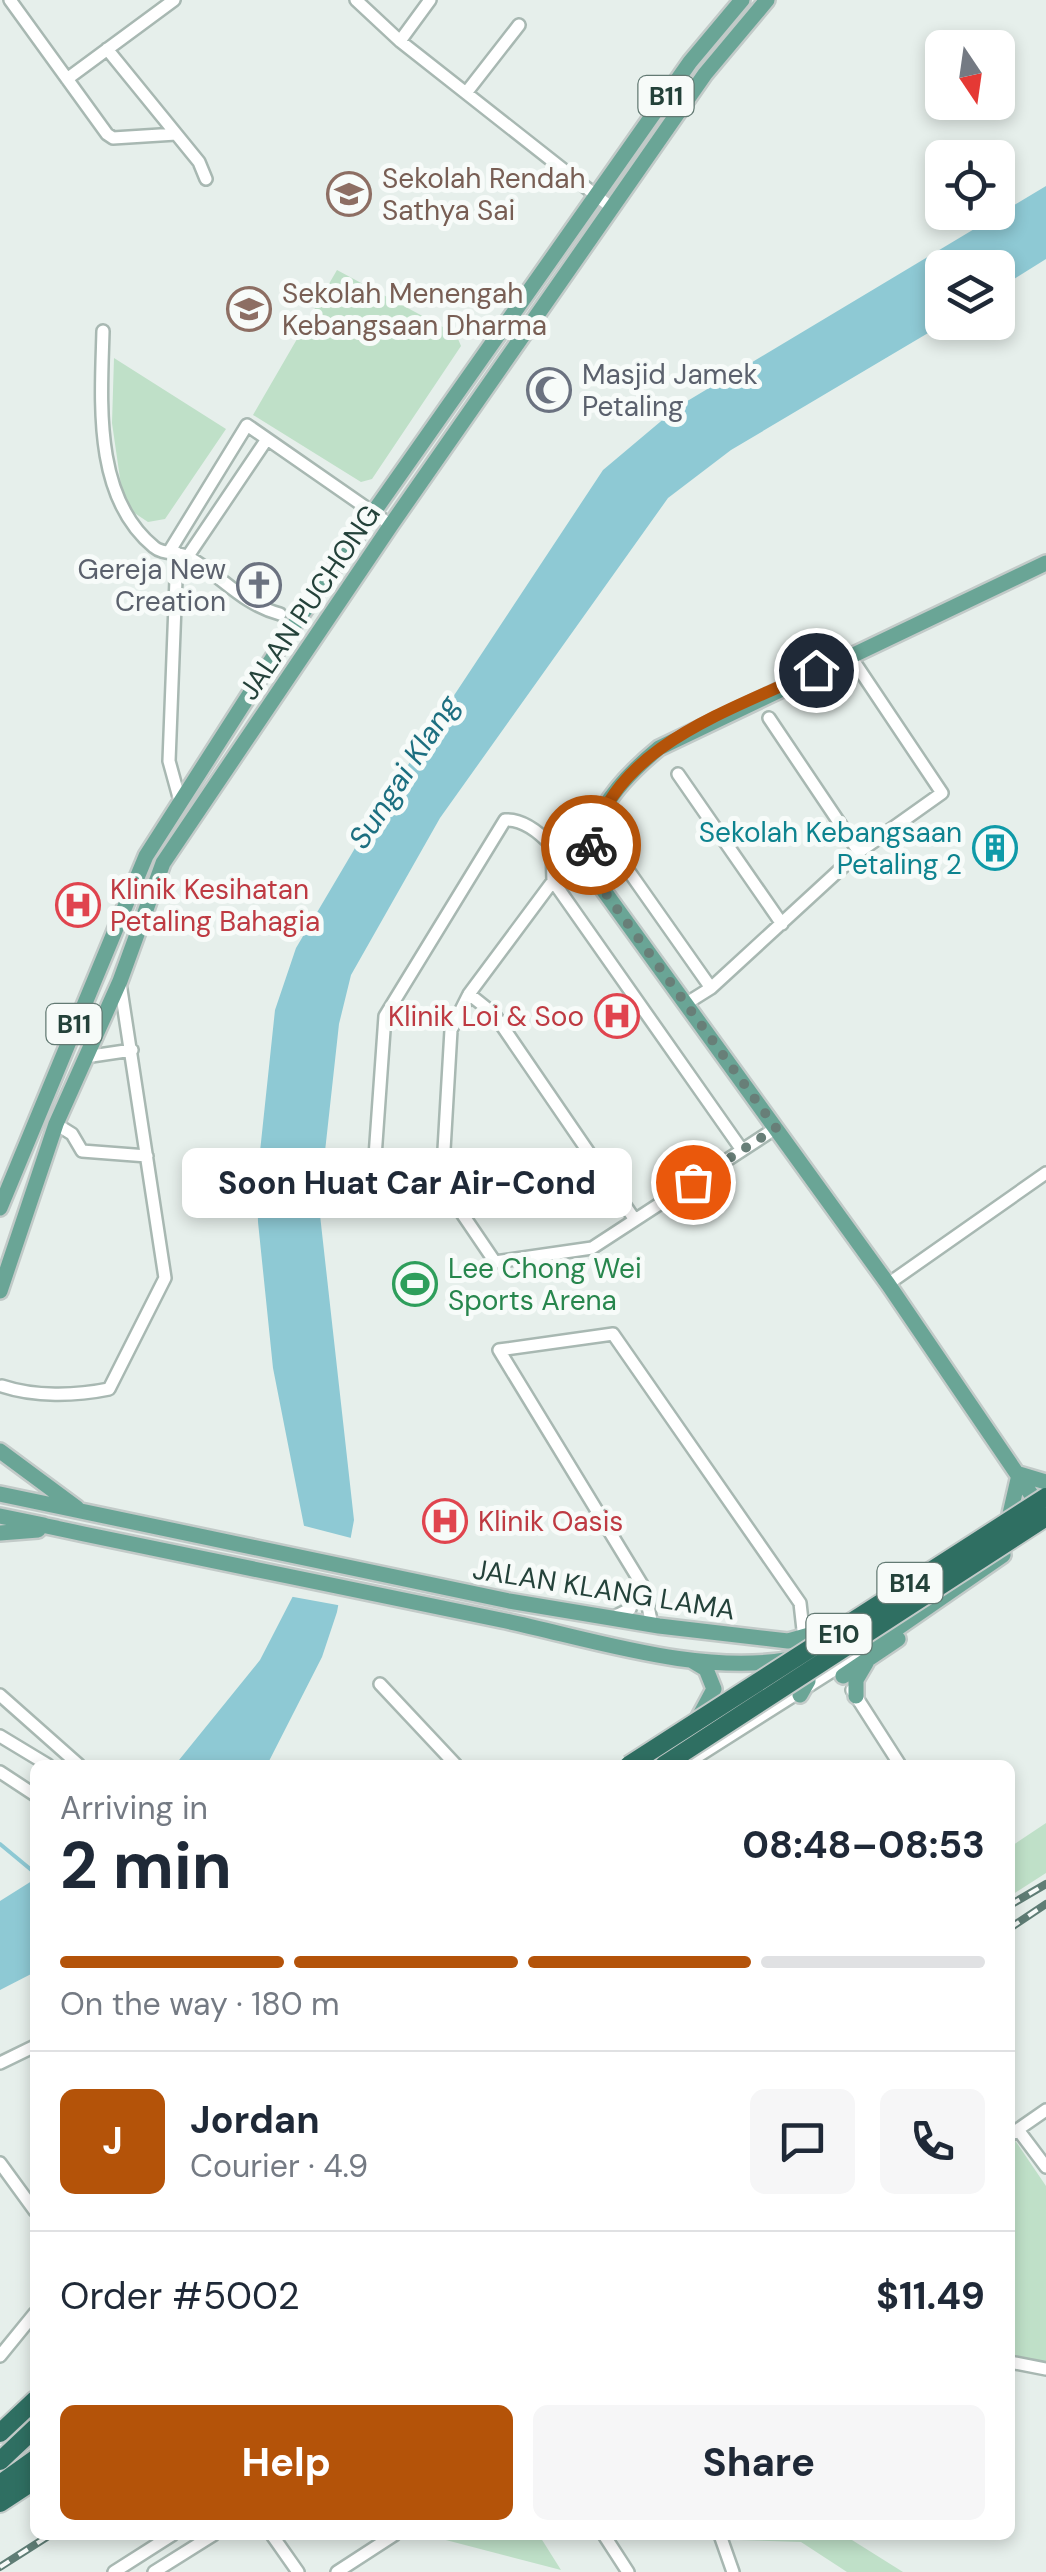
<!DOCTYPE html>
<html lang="en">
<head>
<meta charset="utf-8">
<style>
	:root { --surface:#fff; --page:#f6f6f7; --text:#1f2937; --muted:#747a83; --line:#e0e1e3; --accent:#b45309 }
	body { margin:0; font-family:"DM Sans",sans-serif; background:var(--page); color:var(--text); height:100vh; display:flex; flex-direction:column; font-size:38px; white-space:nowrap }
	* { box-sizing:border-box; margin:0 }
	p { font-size:32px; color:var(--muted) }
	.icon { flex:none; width:55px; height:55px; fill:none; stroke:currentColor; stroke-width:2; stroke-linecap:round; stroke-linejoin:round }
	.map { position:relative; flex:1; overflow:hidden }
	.side { position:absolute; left:30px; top:1760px; width:985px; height:780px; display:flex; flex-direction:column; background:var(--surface); border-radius:15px; box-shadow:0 5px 15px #0003 }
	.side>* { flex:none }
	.needle { width:65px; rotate:167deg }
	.buttons { position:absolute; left:925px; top:30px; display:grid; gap:20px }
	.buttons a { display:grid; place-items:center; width:90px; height:90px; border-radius:15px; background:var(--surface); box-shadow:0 5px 15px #0003; font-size:50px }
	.pin { position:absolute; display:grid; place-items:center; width:85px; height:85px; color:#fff; margin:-42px; border:5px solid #fff; border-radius:50%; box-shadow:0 2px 10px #0007 }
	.courier { position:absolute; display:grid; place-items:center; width:100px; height:100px; margin:-50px; border:8px solid #b45309; border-radius:50%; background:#fff; color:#222; box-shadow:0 2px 12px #0007 }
	.bubble { position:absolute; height:70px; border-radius:15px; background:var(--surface); box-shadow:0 5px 15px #0003; font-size:32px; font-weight:700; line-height:70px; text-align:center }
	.overview em { font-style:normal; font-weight:700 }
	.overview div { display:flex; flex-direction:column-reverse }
	.overview { display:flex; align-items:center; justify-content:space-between; height:170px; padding:0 30px }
	h1 { font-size:65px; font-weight:700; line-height:75px }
	.bar { display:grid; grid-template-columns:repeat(4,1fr); gap:15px 10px; align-content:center; height:120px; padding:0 30px }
	.bar i { height:12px; border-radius:8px; background:var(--line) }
	.bar .current { background:var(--accent) }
	.bar p { grid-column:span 4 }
	.line { display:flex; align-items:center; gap:25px; padding:0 30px; border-top:2px solid var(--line) }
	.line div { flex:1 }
	.round { display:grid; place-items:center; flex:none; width:105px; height:105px; border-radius:15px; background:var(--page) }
	.primary-button { display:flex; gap:20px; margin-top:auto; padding:20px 30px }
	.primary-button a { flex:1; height:115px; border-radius:15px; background:var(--accent); color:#fff; font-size:40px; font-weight:700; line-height:115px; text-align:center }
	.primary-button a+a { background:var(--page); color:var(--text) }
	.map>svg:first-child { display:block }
	.green { fill:#bfe0c8 }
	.water { fill:#8ec9d4 }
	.pier { fill:#e6efeb }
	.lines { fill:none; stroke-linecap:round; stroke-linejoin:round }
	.stream { stroke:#8ec9d4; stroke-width:4 }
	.minor-casing { stroke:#a8b8b2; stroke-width:16 }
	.major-casing { stroke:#c2cac8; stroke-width:20 }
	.highway-casing { stroke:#c2cac8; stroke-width:22 }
	.minor { stroke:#fff; stroke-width:11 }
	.major { stroke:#6aa596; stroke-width:15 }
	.highway { stroke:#2f6f62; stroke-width:18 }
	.rail-casing { stroke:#5f7d75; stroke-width:8 }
	.rail { stroke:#f7fbf9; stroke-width:4; stroke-dasharray:11; stroke-linecap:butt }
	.highway-bridge-casing { stroke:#c2cac8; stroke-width:22; stroke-linecap:butt }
	.highway-bridge { stroke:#2f6f62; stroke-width:18 }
	.done { stroke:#687f78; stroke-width:10; stroke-dasharray:0 18 }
	.route { stroke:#b45309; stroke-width:12 }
	.labels { text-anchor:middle; stroke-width:10; stroke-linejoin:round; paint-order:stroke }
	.shield { fill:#f7fbf9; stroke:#637a73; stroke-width:2.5 }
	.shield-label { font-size:25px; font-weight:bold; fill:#24423a }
	.education-label { font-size:28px; fill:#785e54; stroke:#f7fbf9; text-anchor:start }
	.worship-label { font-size:28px; fill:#5b616d; stroke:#f7fbf9; text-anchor:start }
	.street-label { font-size:28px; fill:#24423a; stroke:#f7fbf9 }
	.culture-label { font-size:28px; fill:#0d838f; stroke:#f7fbf9; text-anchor:end }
	.health-label { font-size:28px; fill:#be3a42; stroke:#f7fbf9; text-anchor:start }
	.leisure-label { font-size:28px; fill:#27864d; stroke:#f7fbf9; text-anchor:start }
	.water-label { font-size:30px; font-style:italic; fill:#1c6f80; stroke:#f7fbf9 }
</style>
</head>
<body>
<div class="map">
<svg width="1046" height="2572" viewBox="0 0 1046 2572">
	<rect width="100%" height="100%" fill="#e6efeb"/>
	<path class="green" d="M337,270L456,334L461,346L372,479L361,482L253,415Z
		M114,358L226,429L165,519L148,522L124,506L112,423Z
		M1046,1823V1873L1010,1896V1847Z
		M1010,2133L1046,2186V2362L1010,2355Z
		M440,2535H539L561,2570L442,2539Z
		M747,2535H844L903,2572H847L801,2542L738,2540Z"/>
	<path class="water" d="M1046,186V259L998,289V268H942L945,323L731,450L668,498L440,818L351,975L339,1024L319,1206L354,1520L337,1612L322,1657L267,1765H175L260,1660L293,1596L306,1536L273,1368L258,1222L257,1180L275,1010L296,948L371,821L603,470L679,406Z
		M35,1879V1972L0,1990V1901Z"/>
	<path class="pier" d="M301,1525L355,1539L343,1606L288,1596Z"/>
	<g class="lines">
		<path class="stream" d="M0,1844L35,1873"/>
		<g class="minor-casing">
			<path id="minor" d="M10,0L107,134L113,138L176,134
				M356,0L400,41L612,208
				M400,41L430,0
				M107,49L199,162L206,179
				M67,79L174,0
				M466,93L519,25
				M103,331C101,403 93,497 154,547C163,555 179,551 190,558C222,576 242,604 280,614
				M169,552L247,425L391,525
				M177,553L169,761L180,801
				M188,556L267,439
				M769,718L859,852
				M678,774L782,924
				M623,863L711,988
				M553,881L469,994L451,1030L442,1184L495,1262L592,1248L776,1128
				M553,881L742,1150
				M469,994L494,1014L635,1220
				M687,1003L711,988L859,852L942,793L849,654
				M85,1057L132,1050
				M56,1124L72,1134L82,1151L147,1156
				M442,1184L383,1178L374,1171L385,1016L505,820C523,819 540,833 552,846L553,881
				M888,1284L1046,1173
				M2,1386C35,1397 75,1396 109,1389L165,1278L120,983
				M612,1618L630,1609L639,1582
				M652,1625L644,1588L499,1350L613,1334L800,1603L804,1639
				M380,1684L456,1765
				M852,1690L900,1765
				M0,1695L79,1765
				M0,1736L48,1765
				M684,1765L875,1644
				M0,1772L35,1795
				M0,2063L35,2046
				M1019,2131L1046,2167
				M1010,2135L1046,2110
				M0,2163L35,2211
				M0,2356L35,2313
				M1010,2362L1046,2369
				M272,2535L298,2572
				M604,2535L628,2572
				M720,2535L733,2572
				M114,2572L172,2535
				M154,2572L213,2535
				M337,2572L394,2535"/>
		</g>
		<g class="major-casing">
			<path id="major" d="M0,1208L146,856L290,631L690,62L742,0
				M0,1291L56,1124L120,981L163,863L391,525L705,74L767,0
				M0,1451L77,1508
				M1019,1474L1046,1482
				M0,1494L509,1601L659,1626L788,1641L834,1628
				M1041,1509L888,1284L599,884C573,829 619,781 659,748L1046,563
				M1010,1514L1019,1475
				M0,1516L44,1525
				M57,1528L37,1524L84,1534C223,1563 362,1591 501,1620C592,1639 699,1676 792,1659
				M0,1533L38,1530
				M844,1650L886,1636L1003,1555
				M691,1660L706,1669L714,1689L699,1717
				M843,1676L898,1639
				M800,1695L808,1681V1666
				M856,1696V1680L866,1663"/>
		</g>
		<g class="highway-casing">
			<path id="highway" d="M0,2433L35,2400
				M0,2461L35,2428
				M0,2484L35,2459
				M0,2503L35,2480"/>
		</g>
		<use href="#minor" class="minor"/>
		<use href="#major" class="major"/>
		<use href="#highway" class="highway"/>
		<g class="rail-casing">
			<path id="rail" d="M1010,1905L1046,1884
				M1010,1928L1046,1904
				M0,2567L50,2535"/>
		</g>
		<use href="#rail" class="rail"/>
		<g class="highway-bridge-casing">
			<path id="highway-bridge" d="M629,1765L1046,1497
				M664,1765L1046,1517"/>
		</g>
		<use href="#highway-bridge" class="highway-bridge"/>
	</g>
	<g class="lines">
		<path class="done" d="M591,845L589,854L599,884L776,1128L693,1182"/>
		<path class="route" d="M591,845C614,745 733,710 816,670"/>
	</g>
	<defs>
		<g id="school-ring" transform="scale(2.25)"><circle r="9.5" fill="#f7fbf9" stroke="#8d6e63" stroke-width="1.5"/><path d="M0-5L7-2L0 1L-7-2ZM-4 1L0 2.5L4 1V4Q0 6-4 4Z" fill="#8d6e63"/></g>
		<g id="mosque-ring" transform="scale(2.25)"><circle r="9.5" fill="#f7fbf9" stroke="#6b7280" stroke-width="1.5"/><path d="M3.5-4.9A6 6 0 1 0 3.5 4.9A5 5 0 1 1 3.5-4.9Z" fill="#6b7280"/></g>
		<g id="church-ring" transform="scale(2.25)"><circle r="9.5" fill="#f7fbf9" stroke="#6b7280" stroke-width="1.5"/><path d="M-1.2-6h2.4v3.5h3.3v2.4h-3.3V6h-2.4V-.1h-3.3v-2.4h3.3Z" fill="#6b7280"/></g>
		<g id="building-ring" transform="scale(2.25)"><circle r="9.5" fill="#f7fbf9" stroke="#0f9aa8" stroke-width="1.5"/><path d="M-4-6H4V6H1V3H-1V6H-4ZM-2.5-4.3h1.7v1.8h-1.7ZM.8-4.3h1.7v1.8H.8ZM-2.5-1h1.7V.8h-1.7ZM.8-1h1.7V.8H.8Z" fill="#0f9aa8"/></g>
		<g id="hospital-ring" transform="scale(2.25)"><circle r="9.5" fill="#f7fbf9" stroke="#e0444e" stroke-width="1.5"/><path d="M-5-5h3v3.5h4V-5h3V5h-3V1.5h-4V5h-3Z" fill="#e0444e"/></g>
		<g id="stadium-ring" transform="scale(2.25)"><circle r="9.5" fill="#f7fbf9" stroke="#2e9e5b" stroke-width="1.5"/><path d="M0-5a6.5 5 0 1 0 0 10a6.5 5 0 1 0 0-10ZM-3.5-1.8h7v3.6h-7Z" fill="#2e9e5b"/></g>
	</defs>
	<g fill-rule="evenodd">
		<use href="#school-ring" x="349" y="194"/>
		<use href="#school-ring" x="249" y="309"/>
		<use href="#mosque-ring" x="549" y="390"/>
		<use href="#church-ring" x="259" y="585"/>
		<use href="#building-ring" x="995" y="848"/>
		<use href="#hospital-ring" x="78" y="905"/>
		<use href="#hospital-ring" x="617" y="1016"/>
		<use href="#stadium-ring" x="415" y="1284"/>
		<use href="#hospital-ring" x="445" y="1521"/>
	</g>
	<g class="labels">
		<g class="shield">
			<rect x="638.5" y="76" width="55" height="40" rx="8"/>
			<rect x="46.5" y="1004" width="55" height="40" rx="8"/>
			<rect x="877.5" y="1563" width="65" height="40" rx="8"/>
			<rect x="806.5" y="1614" width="65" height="40" rx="8"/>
		</g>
		<g class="shield-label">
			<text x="666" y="105">B11</text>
			<text x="74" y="1033">B11</text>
			<text x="910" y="1592">B14</text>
			<text x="839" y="1643">E10</text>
		</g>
		<g class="education-label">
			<text x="382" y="188">Sekolah Rendah<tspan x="382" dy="32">Sathya Sai</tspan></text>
			<text x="282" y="303">Sekolah Menengah<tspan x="282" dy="32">Kebangsaan Dharma</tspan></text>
		</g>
		<g class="worship-label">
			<text x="582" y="384">Masjid Jamek<tspan x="582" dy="32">Petaling</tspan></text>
			<text x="226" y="579" text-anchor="end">Gereja New<tspan x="226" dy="32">Creation</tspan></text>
		</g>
		<g class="street-label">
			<text transform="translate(309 602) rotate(-56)" y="10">JALAN PUCHONG</text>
			<text transform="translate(604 1589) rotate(9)" y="10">JALAN KLANG LAMA</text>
		</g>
		<g class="culture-label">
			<text x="962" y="842">Sekolah Kebangsaan<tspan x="962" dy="32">Petaling 2</tspan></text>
		</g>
		<g class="health-label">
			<text x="110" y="899">Klinik Kesihatan<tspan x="110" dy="32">Petaling Bahagia</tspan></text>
			<text x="584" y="1026" text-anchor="end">Klinik Loi &amp; Soo</text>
			<text x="478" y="1531">Klinik Oasis</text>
		</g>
		<g class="leisure-label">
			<text x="448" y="1278">Lee Chong Wei<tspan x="448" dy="32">Sports Arena</tspan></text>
		</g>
		<g class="water-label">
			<text transform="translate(404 772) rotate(-57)" y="10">Sungai Klang</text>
		</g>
	</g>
</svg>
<div class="buttons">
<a><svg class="needle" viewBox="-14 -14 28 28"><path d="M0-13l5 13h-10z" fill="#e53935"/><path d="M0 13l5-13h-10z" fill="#747a83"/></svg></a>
<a><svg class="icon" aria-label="locate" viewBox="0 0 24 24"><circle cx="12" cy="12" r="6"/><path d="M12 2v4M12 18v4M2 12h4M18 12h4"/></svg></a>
<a><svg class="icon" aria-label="layers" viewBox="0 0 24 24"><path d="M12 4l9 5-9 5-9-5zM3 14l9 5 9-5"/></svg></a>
</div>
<div class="pin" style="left:693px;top:1182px;background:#ea580c"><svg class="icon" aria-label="bag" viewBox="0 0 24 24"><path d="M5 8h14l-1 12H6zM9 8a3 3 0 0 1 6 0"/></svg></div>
<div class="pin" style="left:816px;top:670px;background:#1f2937"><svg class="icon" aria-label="home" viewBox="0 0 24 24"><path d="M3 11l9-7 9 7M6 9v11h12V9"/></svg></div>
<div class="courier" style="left:591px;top:845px"><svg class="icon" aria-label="bike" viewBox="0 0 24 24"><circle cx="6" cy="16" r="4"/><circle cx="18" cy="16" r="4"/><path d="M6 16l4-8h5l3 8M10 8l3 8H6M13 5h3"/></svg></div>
<div class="bubble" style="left:182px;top:1148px;width:450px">Soon Huat Car Air-Cond</div>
<section class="side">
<div class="overview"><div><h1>2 min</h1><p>Arriving in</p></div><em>08:48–08:53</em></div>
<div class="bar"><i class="current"></i><i class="current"></i><i class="current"></i><i></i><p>On the way · 180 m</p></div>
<div class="line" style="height:180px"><b class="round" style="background:var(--accent);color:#fff">J</b><div><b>Jordan</b><p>Courier · 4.9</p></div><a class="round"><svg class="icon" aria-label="chat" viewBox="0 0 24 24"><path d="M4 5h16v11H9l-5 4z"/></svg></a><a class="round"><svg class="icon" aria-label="phone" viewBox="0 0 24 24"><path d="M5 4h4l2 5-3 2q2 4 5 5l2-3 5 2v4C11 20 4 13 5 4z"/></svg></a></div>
<div class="line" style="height:130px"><div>Order #5002</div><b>$11.49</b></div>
<div class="primary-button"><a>Help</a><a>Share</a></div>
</section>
</div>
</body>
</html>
